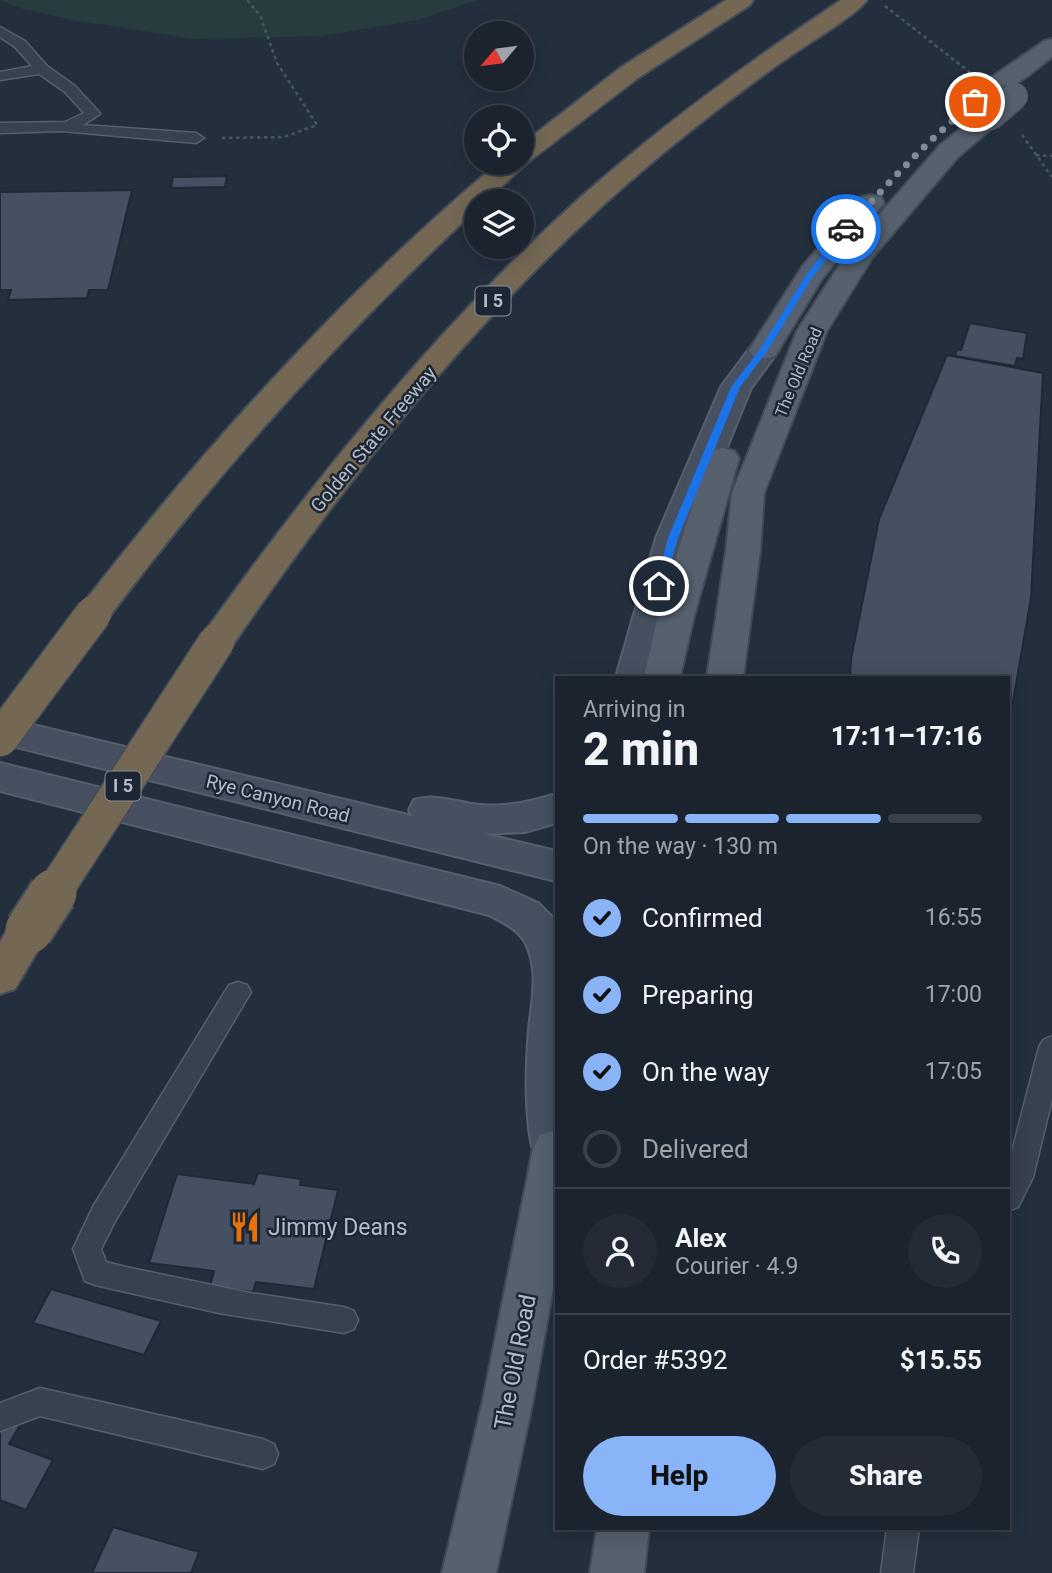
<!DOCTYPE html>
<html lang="en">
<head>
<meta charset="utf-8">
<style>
	:root { --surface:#1b232e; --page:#242b36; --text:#f1f3f6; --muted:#a0a4aa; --line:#39404a; --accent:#8ab4f8 }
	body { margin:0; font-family:Roboto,sans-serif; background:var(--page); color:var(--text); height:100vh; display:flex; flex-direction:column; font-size:26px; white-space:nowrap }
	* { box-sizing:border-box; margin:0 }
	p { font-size:23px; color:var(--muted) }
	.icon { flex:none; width:38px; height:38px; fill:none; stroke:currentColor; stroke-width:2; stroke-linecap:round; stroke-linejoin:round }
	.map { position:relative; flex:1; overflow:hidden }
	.panel { position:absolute; left:555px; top:676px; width:455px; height:854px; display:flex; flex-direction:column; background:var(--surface); border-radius:0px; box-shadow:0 4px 18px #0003,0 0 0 2px var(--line) }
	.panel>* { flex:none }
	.needle { width:46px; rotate:241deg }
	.fabs { position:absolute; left:464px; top:21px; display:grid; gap:14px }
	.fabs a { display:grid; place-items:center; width:70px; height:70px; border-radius:50%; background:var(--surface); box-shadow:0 4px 18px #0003,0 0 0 2px var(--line); font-size:35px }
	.pin { position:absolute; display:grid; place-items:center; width:60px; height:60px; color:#fff; margin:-30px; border:4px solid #fff; border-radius:50%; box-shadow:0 2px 7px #0007 }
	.courier { position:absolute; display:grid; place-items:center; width:70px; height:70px; margin:-35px; border:5px solid #1a73e8; border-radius:50%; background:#fff; color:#222; box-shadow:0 2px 9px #0007 }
	.summary em { font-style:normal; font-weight:800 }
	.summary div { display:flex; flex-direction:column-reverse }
	.summary { display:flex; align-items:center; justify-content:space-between; height:119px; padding:0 28px }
	h1 { font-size:46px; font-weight:800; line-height:52px }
	.bar { display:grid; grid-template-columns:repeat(4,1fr); gap:10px 7px; align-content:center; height:84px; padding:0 28px }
	.bar i { height:9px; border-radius:5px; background:var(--line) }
	.bar .active { background:var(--accent) }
	.bar p { grid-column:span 4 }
	.line { display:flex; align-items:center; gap:18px; padding:0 28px; border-top:2px solid var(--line) }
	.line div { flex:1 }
	.round { display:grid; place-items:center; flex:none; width:74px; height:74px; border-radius:37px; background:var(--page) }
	ol { padding:0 28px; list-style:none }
	li { display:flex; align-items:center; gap:21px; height:77px }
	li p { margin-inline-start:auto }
	li .icon { padding:7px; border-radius:50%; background:var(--accent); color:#111; stroke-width:4 }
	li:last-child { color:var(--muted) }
	li i { width:38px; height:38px; border:4px solid var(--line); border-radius:50% }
	.primary-button { display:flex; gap:14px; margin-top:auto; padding:14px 28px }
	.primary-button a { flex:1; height:80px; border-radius:42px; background:var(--accent); color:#111; font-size:28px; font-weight:800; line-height:80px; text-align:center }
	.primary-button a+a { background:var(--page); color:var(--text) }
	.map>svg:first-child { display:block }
	.green { fill:#263c3f }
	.building { fill:#455162; stroke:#1f2835; stroke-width:2 }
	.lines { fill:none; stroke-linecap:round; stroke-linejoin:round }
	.service-casing { stroke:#565f6c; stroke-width:3 }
	.secondary-casing { stroke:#565f6c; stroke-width:4 }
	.primary-casing { stroke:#414a57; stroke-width:4 }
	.motorway-casing { stroke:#434c59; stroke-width:4 }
	.path { stroke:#44595c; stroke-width:2.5; stroke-dasharray:3.5 3.5; stroke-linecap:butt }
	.service { fill:#38414e; fill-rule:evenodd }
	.secondary { fill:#465061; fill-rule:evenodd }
	.primary { fill:#56606e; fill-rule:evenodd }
	.motorway { fill:#746855; fill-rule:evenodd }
	.primary-bridge-casing { stroke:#414a57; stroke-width:29; stroke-linecap:butt }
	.motorway-bridge-far1-casing { stroke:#434c59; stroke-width:38; stroke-linecap:butt }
	.motorway-bridge-casing { stroke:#434c59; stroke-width:51; stroke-linecap:butt }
	.primary-bridge { stroke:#56606e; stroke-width:26 }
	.motorway-bridge-far1 { stroke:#746855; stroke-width:35 }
	.motorway-bridge { stroke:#746855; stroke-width:47 }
	.route { fill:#1a73e8 }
	.done { stroke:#828b98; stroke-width:7; stroke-dasharray:0 12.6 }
	.labels { text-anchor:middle; stroke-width:5; stroke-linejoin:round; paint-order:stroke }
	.far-street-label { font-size:16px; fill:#b4bcc9; stroke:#1d2633 }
	.shield { fill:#1d2633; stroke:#878f9c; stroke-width:2 }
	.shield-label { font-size:18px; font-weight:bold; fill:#b4bcc9 }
	.street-label { font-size:19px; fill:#b4bcc9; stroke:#1d2633 }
	.near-poi-label { font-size:23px; fill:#b4bcc9; stroke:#1d2633; text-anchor:start }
	.near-street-label { font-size:23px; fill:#b4bcc9; stroke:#1d2633 }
</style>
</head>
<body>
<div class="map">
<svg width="1052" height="1573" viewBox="0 0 1052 1573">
	<rect width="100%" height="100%" fill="#242f3e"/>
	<path class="green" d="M0,0H477L418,20L322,36L194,39L67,19L23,9Z"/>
	<path class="building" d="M227,176L225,187L171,188L173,177Z
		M132,190L108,290H89L87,298L8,300L11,290H0V192Z
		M970,323L1027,333L1023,359L1017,358L1015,366L955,356L957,349L961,350Z
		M947,355L1043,373L1031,598L1008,730V677H850L851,659L879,519Z
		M258,1173L301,1179L300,1185L338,1190L314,1289L256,1282L253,1292L210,1286L214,1271L149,1263L177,1174L254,1184Z
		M51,1289L161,1321L144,1355L33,1323Z
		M0,1417L20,1425L9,1444L53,1460L26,1510L0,1500Z
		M113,1527L199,1552L191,1573H92Z"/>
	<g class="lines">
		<g class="service-casing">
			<path id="service" d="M0,27L25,41L47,66L75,86L98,111L100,114L83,125L196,133L204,138L196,143L62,131L0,133V123L65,122L84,113L65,92L39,74L0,80V72L32,66L15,47L0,37Z
				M238,982L247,985L251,992L114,1223L101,1249L106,1262L126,1267L250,1293L344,1307L354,1311L358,1320L354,1329L344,1333L219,1313L95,1285L85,1281L73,1249L94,1205L229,985Z
				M1052,1036V1099L1033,1177L1018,1207L1008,1211V1167L1039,1047L1043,1040Z
				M40,1388L263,1439L274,1444L278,1454L274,1464L263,1469L40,1416L0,1431V1403Z
				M887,1528H919L913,1573H881Z"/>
		</g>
		<g class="secondary-casing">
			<path id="secondary" d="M764,341L775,344L779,350L751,388L690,538L652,677H616L656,538L721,387L753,344Z
				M0,717L412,816L409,810L414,800C436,793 457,803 480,805C507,807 530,802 556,794V823L525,832L484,834L556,851V881L0,743Z
				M0,763L500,886L538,903L556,921V1172L539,1167C523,1134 526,1065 529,1029C532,1000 539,971 526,944C520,930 502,922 489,915L0,791Z"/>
		</g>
		<g class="primary-casing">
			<path id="primary" d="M1052,39V57C1035,69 1014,93 992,87L989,82L992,77L1044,41Z
				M989,110L998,113L1002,118L998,123L958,157L872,258L827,331L764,493L760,551L743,677H707L726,551L732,493L797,331L850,248L940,145L980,113Z
				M871,195L881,197L884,203L822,279L775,356L764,359L753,356L749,350L802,267L861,197Z
				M723,448L734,451L739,458L694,616L680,677H644L658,616L707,458L712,451Z
				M556,1130V1272L533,1400L496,1573H442L483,1400L533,1149L540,1135Z
				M597,1528H649L644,1573H590Z"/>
		</g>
		<g class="motorway-casing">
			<path id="motorway" d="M726,0H753L750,5L638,78L527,163L486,201H476V210C341,335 217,473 106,621L94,624L82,621L76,613L82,605C205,446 344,292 498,163H522V144L620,68Z
				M841,0H867C857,15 804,46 786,59C731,98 679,139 628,183C474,318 345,481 230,649L217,653L204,649L199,641L204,633C314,480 433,332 572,205C656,129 747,63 841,0Z
				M29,914L44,919L50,930L15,989L0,994V942L14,919Z"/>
		</g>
		<path class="path" d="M885,6L972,74
			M1022,135L1052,177
			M222,138L284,137L317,125L277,63L260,15L247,0
			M1036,155L1052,156"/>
		<use href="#service" class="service"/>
		<use href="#secondary" class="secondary"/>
		<use href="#primary" class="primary"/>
		<use href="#motorway" class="motorway"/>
		<g class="primary-bridge-casing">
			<path id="primary-bridge" d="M989,118L1015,96"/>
		</g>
		<g class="motorway-bridge-far1-casing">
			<path id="motorway-bridge-far1" d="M0,739L94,613
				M52,895L217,641"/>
		</g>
		<g class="motorway-bridge-casing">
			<path id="motorway-bridge" d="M29,930L53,893"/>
		</g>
		<use href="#primary-bridge" class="primary-bridge"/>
		<use href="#motorway-bridge-far1" class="motorway-bridge-far1"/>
		<use href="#motorway-bridge" class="motorway-bridge"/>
	</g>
	<path class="route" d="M843,227L850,229L812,278L768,350L740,387L678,538L664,586L655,588L668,538L731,387L760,349L806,275Z"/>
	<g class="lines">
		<path class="done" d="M846,229C889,183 925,142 975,102"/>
	</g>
	<defs>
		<g id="restaurant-bare" transform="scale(2.415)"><path d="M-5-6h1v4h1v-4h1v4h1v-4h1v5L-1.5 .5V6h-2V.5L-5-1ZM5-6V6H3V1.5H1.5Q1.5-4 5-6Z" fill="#e8710a" stroke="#1d2633" stroke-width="2.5" paint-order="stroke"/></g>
	</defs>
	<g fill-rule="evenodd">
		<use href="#restaurant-bare" x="245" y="1227"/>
	</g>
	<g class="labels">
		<g class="far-street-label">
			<text transform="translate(798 372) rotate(-67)" y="6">The Old Road</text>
		</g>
		<g class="shield">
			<rect x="475.5" y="286.5" width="35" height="29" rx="5"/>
			<rect x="105.5" y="771.5" width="35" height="29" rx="5"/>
		</g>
		<g class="shield-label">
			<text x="493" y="307">I 5</text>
			<text x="123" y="792">I 5</text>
		</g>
		<g class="street-label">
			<text transform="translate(373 439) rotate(-50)" y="7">Golden State Freeway</text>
			<text transform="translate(278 798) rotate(14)" y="7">Rye Canyon Road</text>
		</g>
		<g class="near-poi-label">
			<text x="268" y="1235">Jimmy Deans</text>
		</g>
		<g class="near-street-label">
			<text transform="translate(515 1362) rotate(-79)" y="8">The Old Road</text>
		</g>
	</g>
</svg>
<div class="fabs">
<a><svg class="needle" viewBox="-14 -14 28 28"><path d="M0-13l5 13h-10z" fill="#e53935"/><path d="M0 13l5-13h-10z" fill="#a0a4aa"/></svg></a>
<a><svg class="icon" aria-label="locate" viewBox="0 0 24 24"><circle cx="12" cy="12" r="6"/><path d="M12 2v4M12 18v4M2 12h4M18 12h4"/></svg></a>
<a><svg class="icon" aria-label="layers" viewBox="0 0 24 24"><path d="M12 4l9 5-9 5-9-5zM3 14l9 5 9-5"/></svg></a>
</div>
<div class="pin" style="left:975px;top:102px;background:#ea580c"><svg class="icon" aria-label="bag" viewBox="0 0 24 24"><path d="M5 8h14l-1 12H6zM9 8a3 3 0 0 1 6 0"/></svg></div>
<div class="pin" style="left:659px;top:586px;background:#1f2937"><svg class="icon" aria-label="home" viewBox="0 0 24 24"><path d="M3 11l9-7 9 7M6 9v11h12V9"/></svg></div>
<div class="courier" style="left:846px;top:229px"><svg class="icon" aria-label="car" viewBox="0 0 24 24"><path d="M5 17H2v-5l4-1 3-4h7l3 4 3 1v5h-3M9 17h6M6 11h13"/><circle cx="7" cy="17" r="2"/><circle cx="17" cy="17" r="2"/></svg></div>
<section class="panel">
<div class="summary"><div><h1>2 min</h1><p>Arriving in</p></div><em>17:11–17:16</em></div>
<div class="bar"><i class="active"></i><i class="active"></i><i class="active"></i><i></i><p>On the way · 130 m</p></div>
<ol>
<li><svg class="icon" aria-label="check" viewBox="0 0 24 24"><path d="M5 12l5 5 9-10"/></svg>Confirmed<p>16:55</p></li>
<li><svg class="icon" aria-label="check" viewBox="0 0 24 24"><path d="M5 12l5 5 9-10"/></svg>Preparing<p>17:00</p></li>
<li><svg class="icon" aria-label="check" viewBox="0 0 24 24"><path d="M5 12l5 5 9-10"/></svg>On the way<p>17:05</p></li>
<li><i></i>Delivered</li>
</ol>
<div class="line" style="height:126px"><a class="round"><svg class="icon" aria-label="person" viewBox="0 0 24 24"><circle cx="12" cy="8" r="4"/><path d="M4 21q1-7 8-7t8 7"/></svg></a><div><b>Alex</b><p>Courier · 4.9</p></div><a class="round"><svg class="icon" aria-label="phone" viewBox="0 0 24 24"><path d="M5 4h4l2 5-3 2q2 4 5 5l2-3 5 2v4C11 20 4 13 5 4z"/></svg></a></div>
<div class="line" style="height:91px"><div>Order #5392</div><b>$15.55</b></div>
<div class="primary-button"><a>Help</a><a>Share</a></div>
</section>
</div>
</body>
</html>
